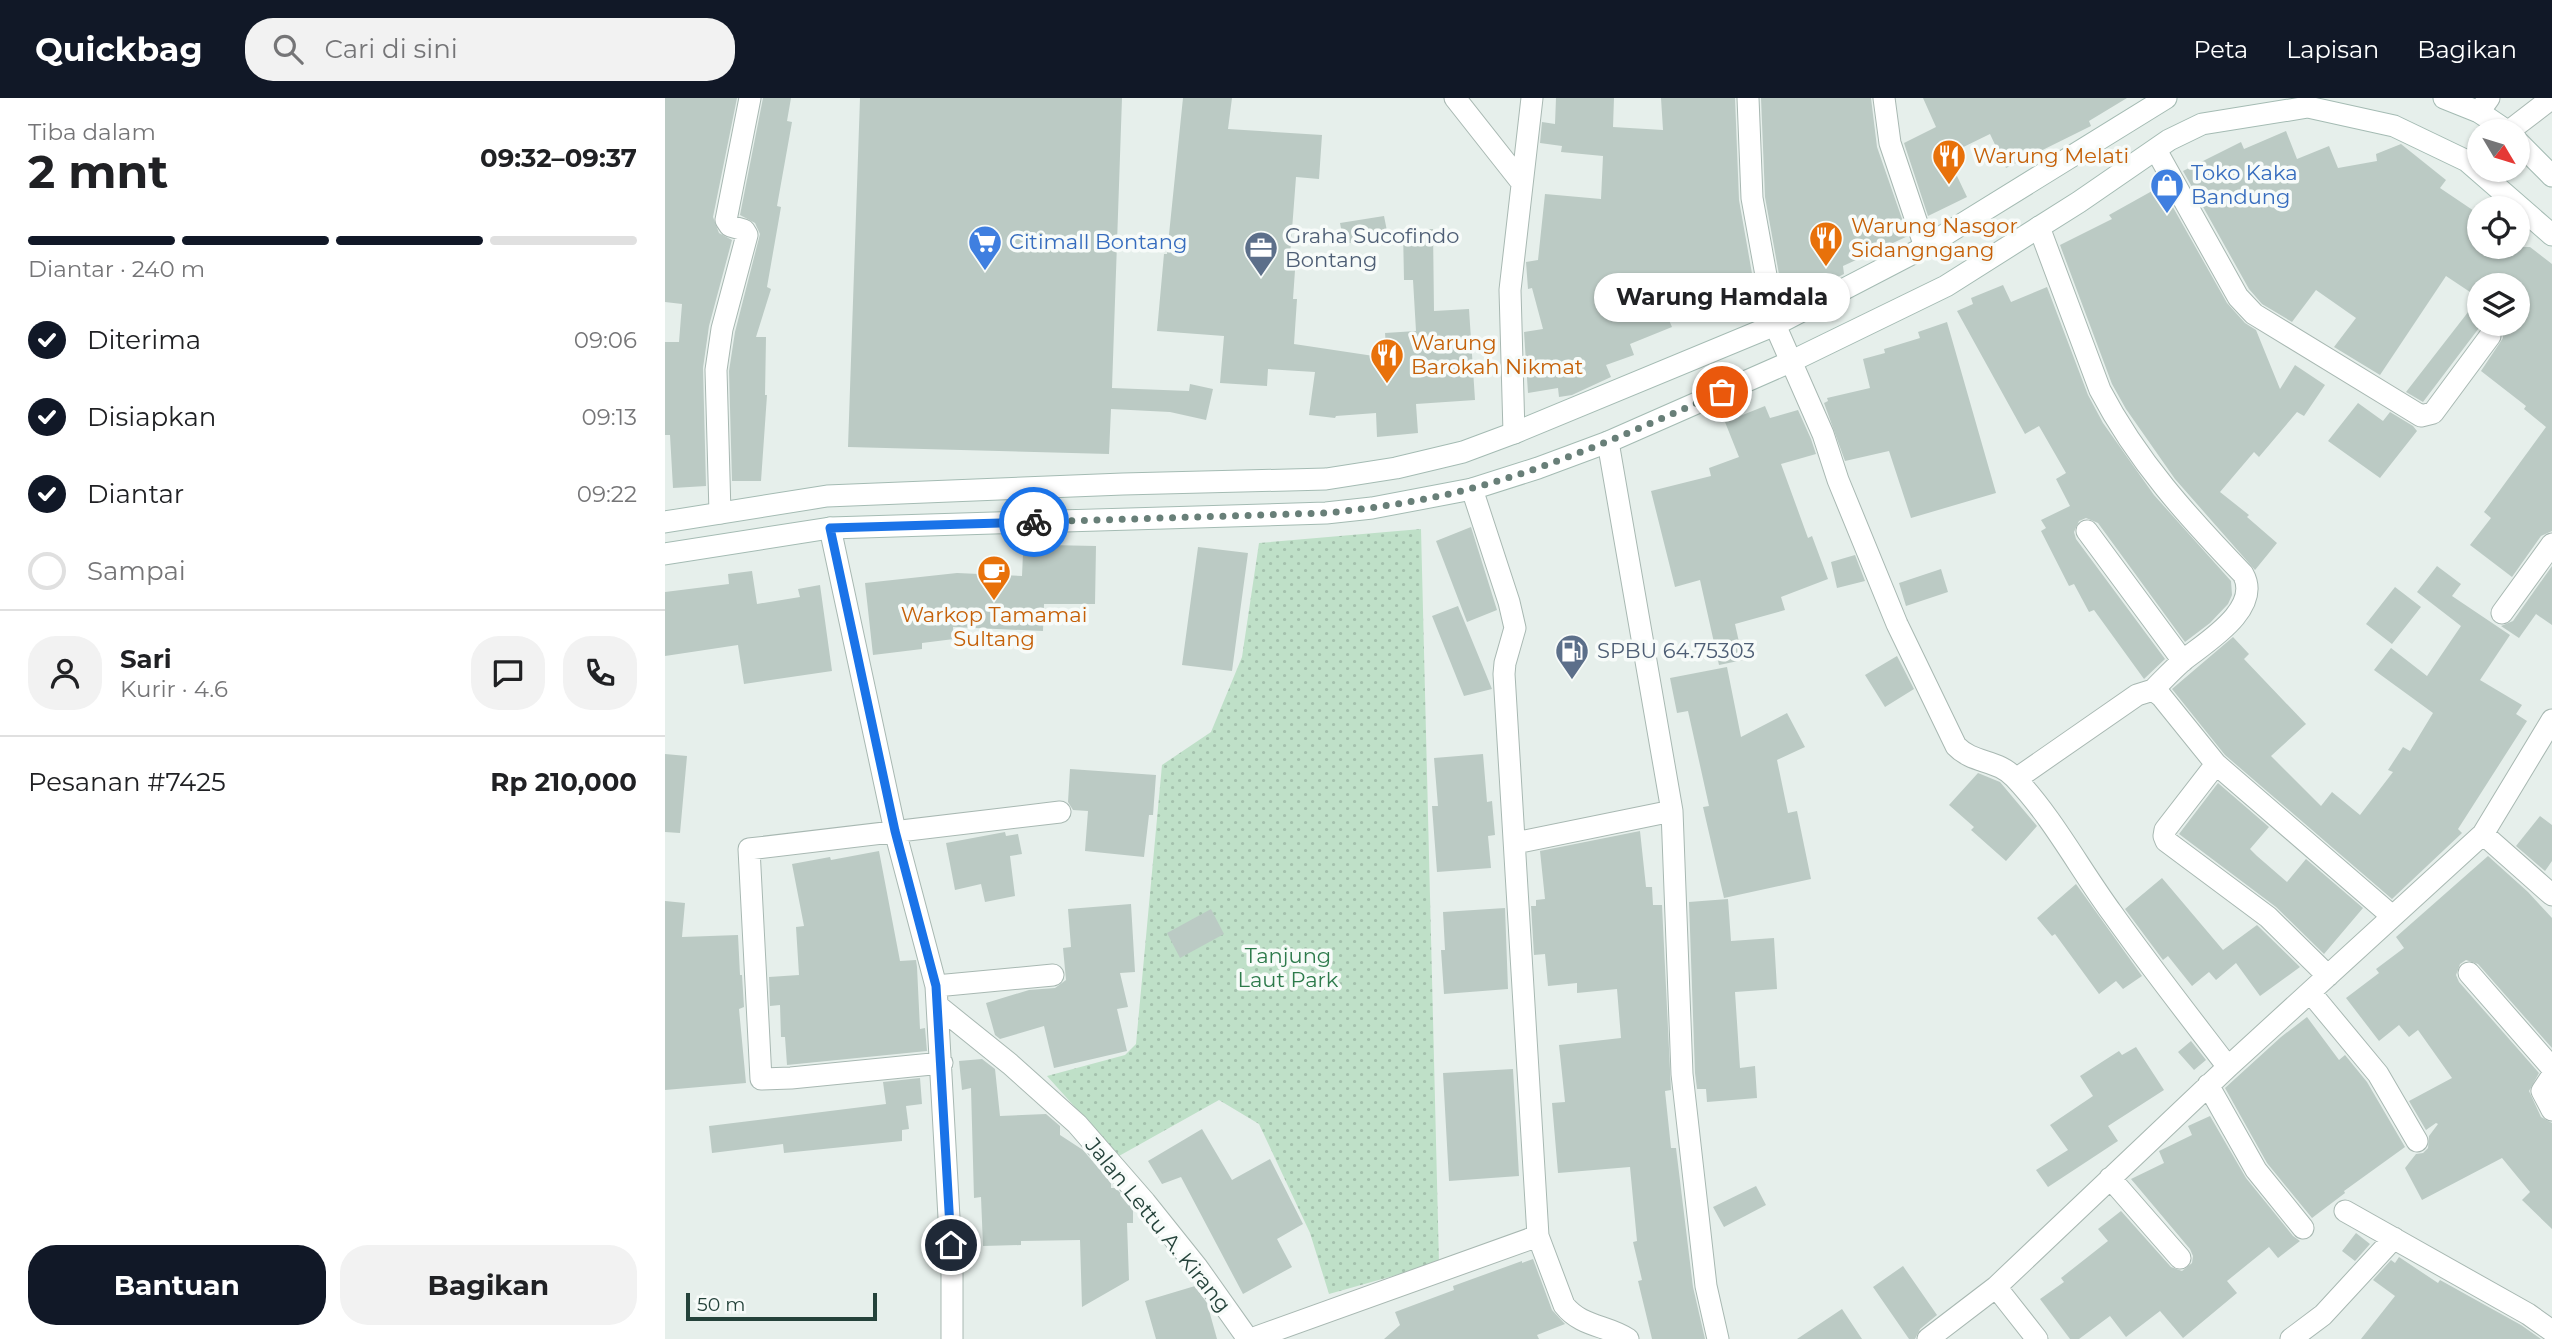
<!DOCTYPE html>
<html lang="id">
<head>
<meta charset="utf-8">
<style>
	:root { --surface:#fff; --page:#f2f2f2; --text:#202124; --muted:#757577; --line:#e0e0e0; --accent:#111827 }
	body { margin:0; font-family:Montserrat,sans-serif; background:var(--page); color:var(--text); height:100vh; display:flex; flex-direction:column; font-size:26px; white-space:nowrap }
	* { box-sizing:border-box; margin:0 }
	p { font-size:23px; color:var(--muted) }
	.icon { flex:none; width:38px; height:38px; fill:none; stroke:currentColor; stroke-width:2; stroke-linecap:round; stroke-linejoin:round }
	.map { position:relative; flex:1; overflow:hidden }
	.details { display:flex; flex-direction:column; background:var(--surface); width:665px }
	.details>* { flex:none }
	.needle { width:46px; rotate:128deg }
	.tools { position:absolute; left:1802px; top:21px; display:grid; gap:14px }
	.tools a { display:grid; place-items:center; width:63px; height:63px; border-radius:50%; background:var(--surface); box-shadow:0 2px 5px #0004; font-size:35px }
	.scale { position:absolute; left:21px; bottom:18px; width:191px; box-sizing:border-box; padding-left:7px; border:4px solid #24423a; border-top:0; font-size:19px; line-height:24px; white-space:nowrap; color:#24423a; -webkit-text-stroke:5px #f7fbf9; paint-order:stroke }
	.pin { position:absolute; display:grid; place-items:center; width:60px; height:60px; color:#fff; margin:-30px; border:4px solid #fff; border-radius:50%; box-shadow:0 2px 7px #0007 }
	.courier { position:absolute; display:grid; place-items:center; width:70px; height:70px; margin:-35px; border:5px solid #1a73e8; border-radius:50%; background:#fff; color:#222; box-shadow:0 2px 9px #0007 }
	.bubble { position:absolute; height:49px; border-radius:24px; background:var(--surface); box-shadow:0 2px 5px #0004; font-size:23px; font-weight:700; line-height:49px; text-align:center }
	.headline em { font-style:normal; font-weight:700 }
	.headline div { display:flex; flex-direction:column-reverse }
	.headline { display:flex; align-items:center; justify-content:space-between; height:119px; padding:0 28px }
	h1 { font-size:46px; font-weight:700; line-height:52px }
	.bar { display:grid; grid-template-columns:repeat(4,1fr); gap:10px 7px; align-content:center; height:84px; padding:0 28px }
	.bar i { height:9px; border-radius:5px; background:var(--line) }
	.bar .on { background:var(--accent) }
	.bar p { grid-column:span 4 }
	.line { display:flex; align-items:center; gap:18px; padding:0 28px; border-top:2px solid var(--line) }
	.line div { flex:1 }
	.round { display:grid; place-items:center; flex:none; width:74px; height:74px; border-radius:28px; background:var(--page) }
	ol { padding:0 28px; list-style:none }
	li { display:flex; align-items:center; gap:21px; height:77px }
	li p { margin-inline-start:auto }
	li .icon { padding:7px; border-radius:50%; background:var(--accent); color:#fff; stroke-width:4 }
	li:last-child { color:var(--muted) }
	li i { width:38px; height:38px; border:4px solid var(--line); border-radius:50% }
	.button { display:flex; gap:14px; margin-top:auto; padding:14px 28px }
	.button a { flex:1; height:80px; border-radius:28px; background:var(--accent); color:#fff; font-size:28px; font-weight:700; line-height:80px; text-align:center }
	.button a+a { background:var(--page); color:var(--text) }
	header { display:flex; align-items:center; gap:42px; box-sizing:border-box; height:98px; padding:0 35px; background:var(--accent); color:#fff }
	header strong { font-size:33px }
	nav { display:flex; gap:38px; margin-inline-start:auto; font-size:24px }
	.search { width:490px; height:63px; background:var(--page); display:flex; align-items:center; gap:18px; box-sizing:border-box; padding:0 24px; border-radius:28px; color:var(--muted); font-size:26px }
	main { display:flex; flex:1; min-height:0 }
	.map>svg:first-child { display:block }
	.garden { fill:url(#garden-dots) }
	.building { fill:#bbcac4 }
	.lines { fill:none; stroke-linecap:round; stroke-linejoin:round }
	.street-casing { stroke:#a8b8b2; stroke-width:23 }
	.secondary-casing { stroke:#a4bbb3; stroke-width:23 }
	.street { stroke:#fff; stroke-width:21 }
	.secondary { stroke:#fff; stroke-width:21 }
	.done { stroke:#687f78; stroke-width:7; stroke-dasharray:0 12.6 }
	.route { stroke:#1a73e8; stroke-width:9 }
	.labels { text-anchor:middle; stroke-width:7; stroke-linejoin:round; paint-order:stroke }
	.food-label { font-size:21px; fill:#c56008; stroke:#f7fbf9; text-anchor:start }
	.shop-label { font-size:21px; fill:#366cbe; stroke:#f7fbf9; text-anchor:start }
	.service-label { font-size:21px; fill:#4e5e75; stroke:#f7fbf9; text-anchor:start }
	.park-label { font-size:21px; fill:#2d7a4b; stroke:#f7fbf9 }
	.street-label { font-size:21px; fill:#24423a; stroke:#f7fbf9 }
</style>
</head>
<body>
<header>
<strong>Quickbag</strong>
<div class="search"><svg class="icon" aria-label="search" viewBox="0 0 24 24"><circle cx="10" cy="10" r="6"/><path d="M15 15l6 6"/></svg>Cari di sini</div>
<nav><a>Peta</a><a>Lapisan</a><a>Bagikan</a></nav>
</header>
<main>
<section class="details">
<div class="headline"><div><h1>2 mnt</h1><p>Tiba dalam</p></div><em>09:32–09:37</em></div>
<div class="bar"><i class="on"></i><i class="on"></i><i class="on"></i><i></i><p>Diantar · 240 m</p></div>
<ol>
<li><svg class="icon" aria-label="check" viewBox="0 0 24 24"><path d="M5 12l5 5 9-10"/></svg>Diterima<p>09:06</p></li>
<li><svg class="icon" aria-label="check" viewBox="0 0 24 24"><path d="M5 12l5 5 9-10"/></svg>Disiapkan<p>09:13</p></li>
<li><svg class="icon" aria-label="check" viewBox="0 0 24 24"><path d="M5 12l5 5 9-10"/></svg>Diantar<p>09:22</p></li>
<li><i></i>Sampai</li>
</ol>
<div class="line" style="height:126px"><a class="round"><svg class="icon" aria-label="person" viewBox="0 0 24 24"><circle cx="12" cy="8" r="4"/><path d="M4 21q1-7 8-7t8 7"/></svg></a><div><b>Sari</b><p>Kurir · 4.6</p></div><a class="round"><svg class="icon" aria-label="chat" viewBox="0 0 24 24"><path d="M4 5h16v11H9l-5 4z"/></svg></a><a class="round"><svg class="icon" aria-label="phone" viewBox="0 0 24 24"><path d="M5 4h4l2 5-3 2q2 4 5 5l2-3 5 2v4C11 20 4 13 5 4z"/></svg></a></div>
<div class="line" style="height:91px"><div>Pesanan #7425</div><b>Rp 210,000</b></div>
<div class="button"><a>Bantuan</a><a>Bagikan</a></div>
</section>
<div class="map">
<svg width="1887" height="1241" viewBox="0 0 1887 1241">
	<defs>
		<pattern id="garden-dots" width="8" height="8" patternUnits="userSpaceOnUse" patternTransform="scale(1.75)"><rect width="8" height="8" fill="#bfe0c8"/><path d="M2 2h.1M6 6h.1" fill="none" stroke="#a4c1ad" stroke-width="1.8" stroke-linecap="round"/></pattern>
	</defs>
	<rect width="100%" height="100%" fill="#e6efeb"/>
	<path class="garden" d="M756,431L774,1165L664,1196L645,1135L594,1026L554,1002L454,1058L382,978L460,957L471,946L497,667L546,634L577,559L594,445Z"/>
	<path class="building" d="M0,0H72L48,119L54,135L67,142L44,228L38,270L41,388L8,390L5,337H0V244H14L17,206L0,204Z
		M98,0H126L122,23L127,24L112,108L116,109L102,189L106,191L91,239H101L100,297H102L96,383H67L64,273L70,234L95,136L90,125L75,117Z
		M195,0H457L447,290L524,293L525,286L548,291L541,322L505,314L446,311L444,356L183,349Z
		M518,0H567L563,31L657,37L654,81L631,79L625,158H631L628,201H632L629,246L722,260L720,235L751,233L748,182H739L738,131H768L769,213L804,211L810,302L751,306L753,335L712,339L711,315L671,318L670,320L644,317L650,274L603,271L602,288L555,285L559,238L492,233L499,156H502Z
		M891,0H949L948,29L998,32L996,0H1070L1074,102L1091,198L1007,205L1012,216L1003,220L1007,229L965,246L969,257L941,267L946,279L907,297L894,299L893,290L863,295L859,234L878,231L867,190L863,191L861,164L873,162L880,96L936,101L938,58L896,54L897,48L875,45L877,24L890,26Z
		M1096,0H1206L1212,49L1243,138L1178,168L1179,176L1171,180L1117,193L1100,99Z
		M1258,0H1462L1424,23L1426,28L1341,70L1325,36L1282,57L1302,99L1263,118L1239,45L1271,29Z
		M1621,33L1632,61L1664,48L1673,70L1712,63L1711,56L1736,46L1781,82L1775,90L1815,117V149H1865L1887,166V433L1876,438L1847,479L1805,447L1826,420L1819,414L1881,329L1859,311L1861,308L1816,273L1838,240L1837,232L1829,226H1853V187H1815V226H1821L1814,230L1758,304L1741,294L1814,200L1781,178L1715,277L1669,249L1691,220L1651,192L1627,224L1597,206L1584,191L1518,73L1576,44L1579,51Z
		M1496,88L1562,205L1580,225L1591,232L1615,291L1630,267L1660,287L1639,318L1632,314L1594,359L1589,354L1555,394L1584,417L1582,419L1612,445L1590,472L1510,381L1461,311L1447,286L1395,147L1447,121L1444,117Z
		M719,118L723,138L679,146L675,125Z
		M1338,187L1346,204L1382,189L1423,297L1438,325L1489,397L1566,483L1567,497L1563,506L1545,525L1520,544L1433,425L1421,420L1414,423L1409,434L1411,441L1500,561L1479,581L1429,512L1424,514L1409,486L1404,488L1376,433L1381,430L1376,422L1405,408L1391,381L1401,375L1374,328L1360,336L1292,213L1308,206L1306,200Z
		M1282,224L1331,395L1246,420L1224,353L1180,363L1159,305L1163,303L1162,300L1205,290L1198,261L1220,255L1219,251L1255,240L1253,234Z
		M1693,305L1718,323L1725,314L1748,328L1752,333L1715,380L1663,343Z
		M1100,308L1105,320L1133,312L1146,341L1151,356L1116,366L1143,440L1147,438L1163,481L1116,499L1120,512L1070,526L1078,562L1054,567L1035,482L1010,489L986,393L1046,378L1044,370L1074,359L1060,324Z
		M806,429L832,512L802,524L771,443Z
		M384,447L431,448L430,506H379L378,533L288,529L289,541L257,545V551L208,557L200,485L292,475L357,478L358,455L384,456Z
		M533,449L583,455L567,573L517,567Z
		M1190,457L1200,483L1172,490L1166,464Z
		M1772,468L1796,486L1787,498L1845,537L1815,582L1857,607L1851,616L1862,623L1793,731L1797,735L1727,801L1560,657L1507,591L1568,539L1584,556L1579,561L1641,626L1606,658L1656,708L1667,694L1695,717L1728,674L1723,672L1738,649L1745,653L1768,615L1709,572L1726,550L1762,578L1796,528L1752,494Z
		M1887,468V527L1871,516L1854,540L1836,528L1848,523Z
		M1276,471L1283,494L1241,508L1234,485Z
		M87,473L92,506L135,499L133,491L155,487L167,573L79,586L73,547L0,558V494L64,486L63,476Z
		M1730,489L1756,509L1727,546L1701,526Z
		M793,508L827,591L799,598L767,518Z
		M1232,558L1249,591L1220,609L1200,577Z
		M1062,569L1076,639L1122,615L1140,649L1112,662L1123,715L1132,713L1146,781L1059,800L1038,709L1044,708L1023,613L1012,615L1005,580Z
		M0,656L22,658L15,735L0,734Z
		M818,656L822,704L827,703L830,737L823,738L826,770L772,774L767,708H773L769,660Z
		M405,671L491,677L488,717H484L479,759L420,753L423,713L408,712L403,704Z
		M1313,675L1335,684L1372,728L1341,763L1306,732L1309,729L1284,707Z
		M1553,685L1604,729L1585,751L1592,758L1622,784L1641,761L1698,810L1659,856L1611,809L1514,736Z
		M1875,718L1887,727V763L1880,773L1851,748Z
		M975,733L981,789H987L988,807H997L1006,992L1000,993L1006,1050H1011L1028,1189L1040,1241H987L973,1183L977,1182L968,1144L972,1143L965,1069L893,1075L887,1005L900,1004L894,947L956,940L952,891L912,895V885L883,888L880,856L869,857L866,808H871V802L880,801L875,753Z
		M340,734L341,738L353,736L357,756L345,758L350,798L320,804L316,786L290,792L281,745Z
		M214,753L235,863L251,862L252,869L255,931L260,930L262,953L122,967L120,939H116L115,907L105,908L104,879L134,877L131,829L139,828L127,766L165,759L166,762Z
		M1823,758L1863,794L1887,820V950L1813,866L1801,862L1795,866L1791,877L1794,884L1874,975L1864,993L1876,1019L1887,1025V1131L1857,1102L1865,1094L1837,1060L1757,1102L1740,1070L1751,1056L1758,1055L1763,1050L1764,1038L1773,1026L1771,1025L1761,1032L1744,1003L1787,980L1753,932L1744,939L1734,927L1714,943L1681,900L1714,875L1711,871L1739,850L1731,839Z
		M1497,780L1558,852L1592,827L1635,869L1595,898L1571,865L1551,882L1544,874L1527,888L1503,858L1498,862L1460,811Z
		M1411,786L1477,878L1458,891L1451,883L1434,896L1390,836L1387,838L1372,820Z
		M1063,801L1066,843L1109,840L1112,891L1070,894L1075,970L1090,968L1092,1000L1042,1004L1041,991H1032L1030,975L1024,804Z
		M0,803L20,805L17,839L73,837L75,877H77L79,909L74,911L81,985L0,992Z
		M466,806L470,874L455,875L463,909L452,911L462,953L389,970L379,928L335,941L330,937L321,905L364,892L390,890L401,882L398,850L406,849L403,811Z
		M840,810L843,891L779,896L776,852H780L778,814Z
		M546,811L559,836L515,860L502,835Z
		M1642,919L1674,962L1680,957L1702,984L1740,1049L1679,1093L1680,1095L1647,1120L1602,1065L1560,990L1616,939Z
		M1526,943L1541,962L1529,972L1513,954Z
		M1471,949L1499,992L1443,1028L1453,1043L1383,1089L1371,1072L1403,1052L1385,1027L1428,998L1415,978L1454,953L1457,957Z
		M317,961L330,971L335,1018L381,1016L395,1028V1037L418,1052L446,1085V1090H451L468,1110V1125H462L464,1182L417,1209L415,1142L356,1143V1147L318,1148L316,1099L309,1100L306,990L297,992L294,963Z
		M848,971L854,1078L784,1083L778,975Z
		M255,980L257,1006L241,1008L244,1031L237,1032V1043L119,1055L118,1046L47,1055L44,1028L221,1006L218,984Z
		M1545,1018L1581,1080L1628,1138L1635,1143L1613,1160L1604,1149L1562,1183L1572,1195L1518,1240L1495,1213L1461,1239L1445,1218L1414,1241H1405L1375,1201L1399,1184L1396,1180L1443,1143L1433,1131L1456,1113L1506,1169L1517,1173L1527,1165L1528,1158L1525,1151L1466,1081L1499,1065L1494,1053L1527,1037L1523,1028Z
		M537,1031L567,1082L605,1061L638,1126L612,1141L627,1169L578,1196L516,1079L497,1086L483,1063Z
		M1091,1088L1101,1107L1059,1129L1048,1109Z
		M1691,1135L1705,1146L1690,1163L1677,1153Z
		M1734,1159L1773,1185L1775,1182L1856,1227L1876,1241H1696L1730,1198L1708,1182L1726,1162L1730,1165Z
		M868,1161L887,1212L900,1226L872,1237L874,1241H719L735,1227L730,1214L789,1192L788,1188L857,1163V1165Z
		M1238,1168L1272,1217L1255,1231L1250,1241H1244L1208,1189Z
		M530,1188L542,1205L552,1241H491L480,1203Z
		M1177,1211L1197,1241H1132Z"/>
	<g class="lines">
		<g class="street-casing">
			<path id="street" d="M790,0L857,85
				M1083,0L1087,100L1110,227L1158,336L1173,382L1232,526L1291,648C1308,666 1333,661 1350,680C1388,720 1414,770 1447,815C1484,867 1524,918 1563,969
				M1219,0L1225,45L1260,149
				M1814,14L1824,0
				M1844,33L1887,0
				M1491,52L1573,199L1589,216L1756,318L1768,315L1825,238
				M1374,129L1435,292C1472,363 1523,419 1578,476C1597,510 1543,543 1520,561C1509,570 1499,581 1488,592
				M849,335L845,192L867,0
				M943,344L1007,713L1017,976L1041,1188L1053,1241
				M55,415L51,272L57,231L82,137L79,132L65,128L61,122L85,0
				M165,430L230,733L271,888L287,1173V1241
				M1422,433L1518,563
				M1837,515L1887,446
				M1551,666L1727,818
				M1351,681L1472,597L1488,592L1496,598L1551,666L1500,732L1499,738L1501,743L1603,819L1663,878
				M1818,736L1887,797
				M850,745L1007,713
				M1804,875L1887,970
				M271,888L388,877
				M1645,894L1713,976L1752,1043
				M273,908L345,966L412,1026L480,1104L532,1169L583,1241
				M277,965L126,980L96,981L84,751L395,714
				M1887,978L1877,993L1887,1012
				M1543,987L1591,1072L1638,1130
				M1445,1080L1515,1160
				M1680,1113L1863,1216L1887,1233
				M873,1138L899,1207C916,1229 942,1227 963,1241
				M1331,1189L1372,1241
				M586,1241L873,1138L839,576L840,565L850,530L844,504L807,391
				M1263,1241L1331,1189L1563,969L1818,736L1887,622
				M1626,1241L1658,1217L1729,1140"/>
		</g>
		<g class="secondary-casing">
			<path id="secondary" d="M1779,0L1814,14L1842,33
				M1853,44L1887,78
				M0,424L162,398L458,386L661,381L731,370L798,354L849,335L1110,227L1260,149L1501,0
				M0,456L165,430L661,415L707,410L807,391L873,370L943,344L1125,264L1281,188L1414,104L1504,42L1537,26L1643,9L1729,28L1802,63L1887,137"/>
		</g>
		<use href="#street" class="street"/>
		<use href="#secondary" class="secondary"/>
	</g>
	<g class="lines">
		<path class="done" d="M369,424L661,415C710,410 760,403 808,390C894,367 975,330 1057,294"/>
		<path class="route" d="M286,1147L271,888L230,733L165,430L369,424"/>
	</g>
	<defs>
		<g id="restaurant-pin" transform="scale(1.75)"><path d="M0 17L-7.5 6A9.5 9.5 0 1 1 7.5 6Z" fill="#e8710a" stroke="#f7fbf9"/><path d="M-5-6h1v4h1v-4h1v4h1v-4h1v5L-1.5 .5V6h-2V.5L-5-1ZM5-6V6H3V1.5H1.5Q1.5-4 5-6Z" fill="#fff"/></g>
		<g id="shop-pin" transform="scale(1.75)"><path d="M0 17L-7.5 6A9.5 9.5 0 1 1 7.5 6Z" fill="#3f7fe0" stroke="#f7fbf9"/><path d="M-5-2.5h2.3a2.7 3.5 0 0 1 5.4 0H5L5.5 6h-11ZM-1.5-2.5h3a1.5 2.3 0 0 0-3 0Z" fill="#fff"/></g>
		<g id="supermarket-pin" transform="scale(1.75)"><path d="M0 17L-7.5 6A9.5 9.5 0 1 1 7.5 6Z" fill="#3f7fe0" stroke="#f7fbf9"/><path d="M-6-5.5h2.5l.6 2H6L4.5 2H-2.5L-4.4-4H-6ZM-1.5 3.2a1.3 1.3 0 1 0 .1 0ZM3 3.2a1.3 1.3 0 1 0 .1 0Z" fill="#fff"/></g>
		<g id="office-pin" transform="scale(1.75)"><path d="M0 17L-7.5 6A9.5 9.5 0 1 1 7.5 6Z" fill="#5c6f8a" stroke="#f7fbf9"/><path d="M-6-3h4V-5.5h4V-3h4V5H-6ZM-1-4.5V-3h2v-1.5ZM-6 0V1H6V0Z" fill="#fff"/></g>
		<g id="cafe-pin" transform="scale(1.75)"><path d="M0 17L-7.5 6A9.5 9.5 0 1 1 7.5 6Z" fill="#e8710a" stroke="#f7fbf9"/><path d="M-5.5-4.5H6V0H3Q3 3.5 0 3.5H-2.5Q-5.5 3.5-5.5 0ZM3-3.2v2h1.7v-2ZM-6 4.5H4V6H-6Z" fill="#fff"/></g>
		<g id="fuel-pin" transform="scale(1.75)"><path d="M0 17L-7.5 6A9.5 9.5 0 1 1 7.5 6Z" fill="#5c6f8a" stroke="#f7fbf9"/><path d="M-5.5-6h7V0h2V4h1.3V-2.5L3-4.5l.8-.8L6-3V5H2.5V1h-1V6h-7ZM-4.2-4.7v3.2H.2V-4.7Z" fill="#fff"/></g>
	</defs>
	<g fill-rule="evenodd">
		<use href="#restaurant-pin" x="1284" y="58"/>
		<use href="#shop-pin" x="1502" y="87"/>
		<use href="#restaurant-pin" x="1161" y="140"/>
		<use href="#supermarket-pin" x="320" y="144"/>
		<use href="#office-pin" x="596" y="150"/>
		<use href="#restaurant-pin" x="722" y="257"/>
		<use href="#cafe-pin" x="329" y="474"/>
		<use href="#fuel-pin" x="907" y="553"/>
	</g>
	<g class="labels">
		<g class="food-label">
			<text x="1308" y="65">Warung Melati</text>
			<text x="1186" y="135">Warung Nasgor<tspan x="1186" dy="24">Sidangngang</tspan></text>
			<text x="746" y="252">Warung<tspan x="746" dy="24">Barokah Nikmat</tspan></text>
			<text x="329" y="524" text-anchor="middle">Warkop Tamamai<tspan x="329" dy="24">Sultang</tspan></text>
		</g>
		<g class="shop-label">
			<text x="1526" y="82">Toko Kaka<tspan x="1526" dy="24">Bandung</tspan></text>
			<text x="344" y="151">Citimall Bontang</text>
		</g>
		<g class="service-label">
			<text x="620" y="145">Graha Sucofindo<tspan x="620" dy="24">Bontang</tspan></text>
			<text x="932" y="560">SPBU 64.75303</text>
		</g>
		<g class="park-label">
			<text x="623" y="865">Tanjung<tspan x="623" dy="24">Laut Park</tspan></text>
		</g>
		<g class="street-label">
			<text transform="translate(493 1127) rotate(51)" y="7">Jalan Lettu A. Kirang</text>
		</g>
	</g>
</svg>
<div class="tools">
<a><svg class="needle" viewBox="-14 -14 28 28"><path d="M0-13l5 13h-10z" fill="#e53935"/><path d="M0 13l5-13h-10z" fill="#757577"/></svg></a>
<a><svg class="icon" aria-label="locate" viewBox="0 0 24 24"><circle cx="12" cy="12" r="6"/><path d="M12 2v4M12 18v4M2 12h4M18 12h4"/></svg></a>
<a><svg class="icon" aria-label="layers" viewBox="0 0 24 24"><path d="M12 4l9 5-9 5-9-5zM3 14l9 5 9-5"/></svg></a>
</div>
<div class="scale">50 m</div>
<div class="pin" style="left:1057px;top:294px;background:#ea580c"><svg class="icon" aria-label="bag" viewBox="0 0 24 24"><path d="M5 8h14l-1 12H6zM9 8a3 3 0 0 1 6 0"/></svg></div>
<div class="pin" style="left:286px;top:1147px;background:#1f2937"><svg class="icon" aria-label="home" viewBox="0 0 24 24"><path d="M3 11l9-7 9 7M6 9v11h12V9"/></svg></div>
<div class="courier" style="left:369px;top:424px"><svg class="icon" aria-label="bike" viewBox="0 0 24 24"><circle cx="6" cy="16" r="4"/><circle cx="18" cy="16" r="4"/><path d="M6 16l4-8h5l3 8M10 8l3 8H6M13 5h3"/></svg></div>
<div class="bubble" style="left:929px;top:175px;width:256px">Warung Hamdala</div>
</div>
</main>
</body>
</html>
